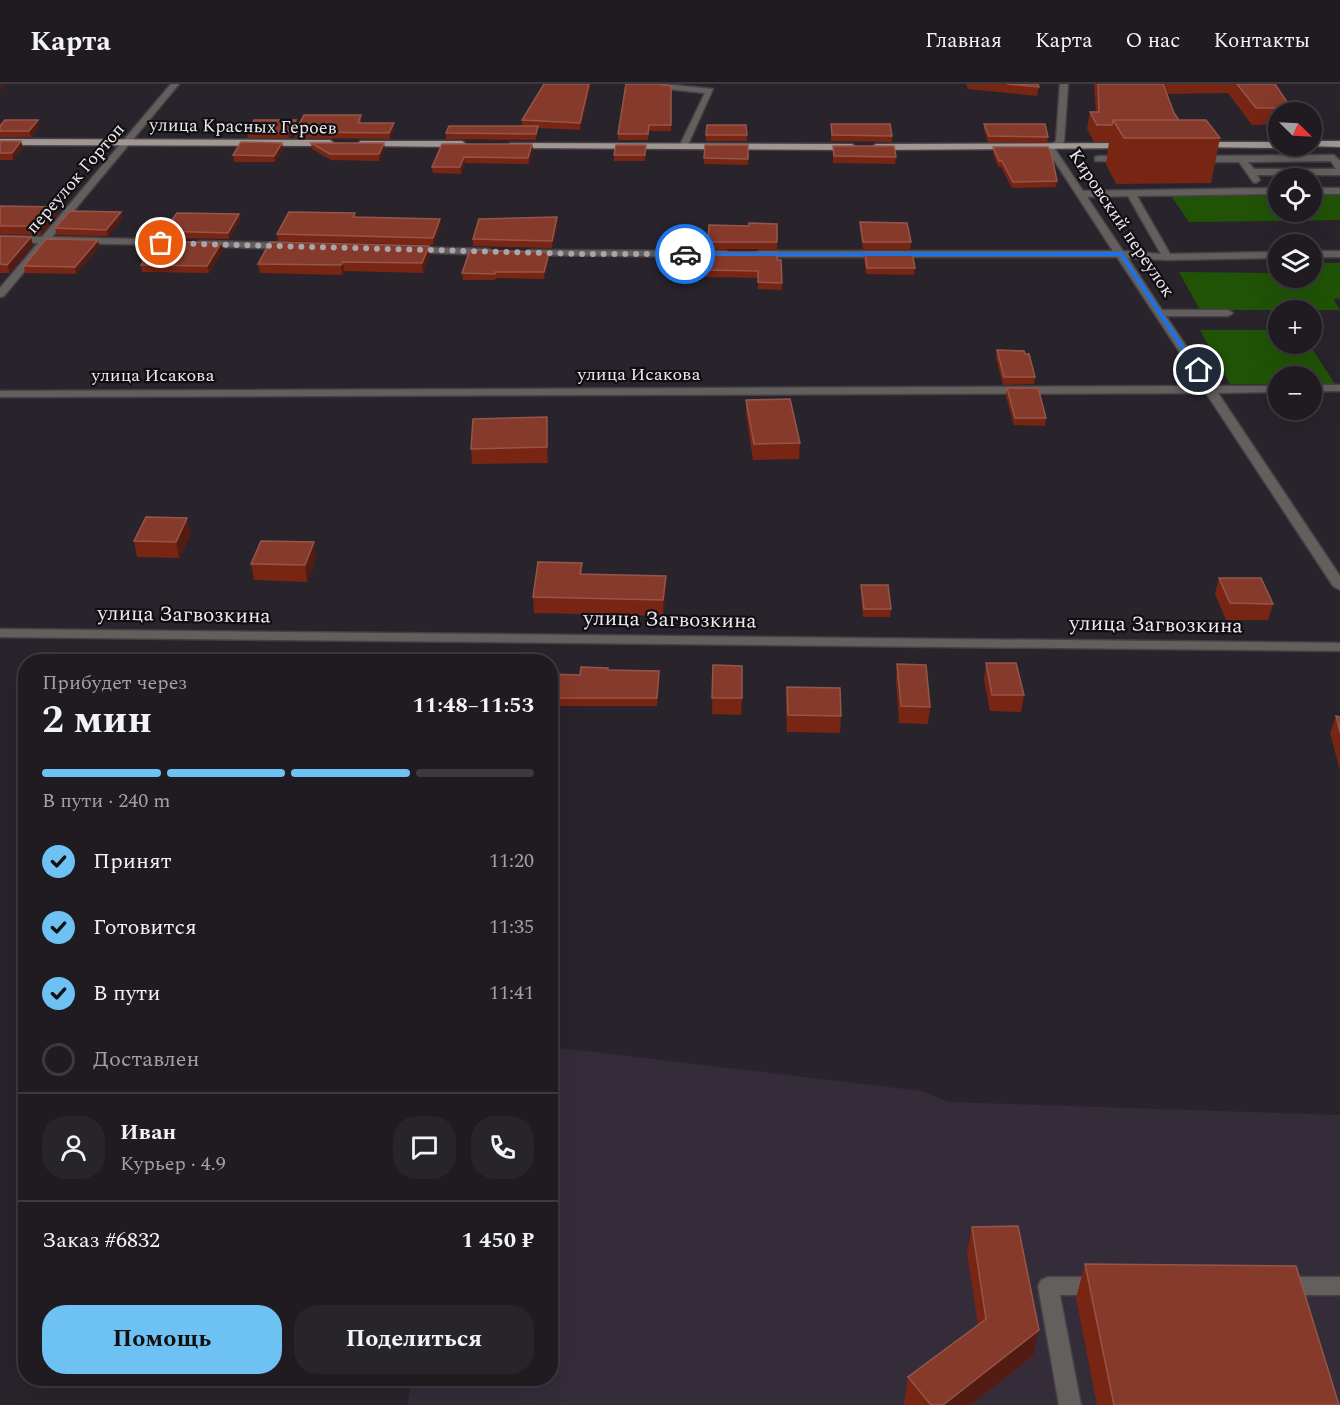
<!DOCTYPE html>
<html lang="ru">
<head>
<meta charset="utf-8">
<style>
	:root { --surface:#1f1b21; --page:#27242a; --text:#f1f3f6; --muted:#a1a1a5; --line:#3c393f; --accent:#6dc2f3 }
	body { margin:0; font-family:Spectral,serif; background:var(--page); color:var(--text); height:100vh; display:flex; flex-direction:column; font-size:22px; white-space:nowrap }
	* { box-sizing:border-box; margin:0 }
	p { font-size:20px; color:var(--muted) }
	.icon { flex:none; width:33px; height:33px; fill:none; stroke:currentColor; stroke-width:2; stroke-linecap:round; stroke-linejoin:round }
	.map { position:relative; flex:1; overflow:hidden }
	.panel { position:absolute; left:18px; top:570px; width:540px; height:732px; display:flex; flex-direction:column; background:var(--surface); border-radius:24px; box-shadow:0 6px 24px #0002,0 0 0 2px var(--line) }
	.panel>* { flex:none }
	.needle { width:39px; rotate:114deg }
	.buttons { position:absolute; left:1268px; top:18px; display:grid; gap:12px }
	.buttons a { display:grid; place-items:center; width:54px; height:54px; border-radius:50%; background:var(--surface); box-shadow:0 6px 24px #0002,0 0 0 2px var(--line); font-size:30px }
	.pin { position:absolute; display:grid; place-items:center; width:51px; height:51px; color:#fff; margin:-26px; border:3px solid #fff; border-radius:50%; box-shadow:0 2px 6px #0007 }
	.courier { position:absolute; display:grid; place-items:center; width:60px; height:60px; margin:-30px; border:4px solid #1a73e8; border-radius:50%; background:#fff; color:#222; box-shadow:0 2px 8px #0007 }
	.head em { font-style:normal; font-weight:700 }
	.head div { display:flex; flex-direction:column-reverse }
	.head { display:flex; align-items:center; justify-content:space-between; height:102px; padding:0 24px }
	h1 { font-size:39px; font-weight:700; line-height:45px }
	.bar { display:grid; grid-template-columns:repeat(4,1fr); gap:9px 6px; align-content:center; height:72px; padding:0 24px }
	.bar i { height:8px; border-radius:4px; background:var(--line) }
	.bar .on { background:var(--accent) }
	.bar p { grid-column:span 4 }
	.line { display:flex; align-items:center; gap:15px; padding:0 24px; border-top:2px solid var(--line) }
	.line div { flex:1 }
	.round { display:grid; place-items:center; flex:none; width:63px; height:63px; border-radius:24px; background:var(--page) }
	ol { padding:0 24px; list-style:none }
	li { display:flex; align-items:center; gap:18px; height:66px }
	li p { margin-inline-start:auto }
	li .icon { padding:6px; border-radius:50%; background:var(--accent); color:#111; stroke-width:4 }
	li:last-child { color:var(--muted) }
	li i { width:33px; height:33px; border:3px solid var(--line); border-radius:50% }
	.button { display:flex; gap:12px; margin-top:auto; padding:12px 24px }
	.button a { flex:1; height:69px; border-radius:24px; background:var(--accent); color:#111; font-size:24px; font-weight:700; line-height:69px; text-align:center }
	.button a+a { background:var(--page); color:var(--text) }
	header { display:flex; align-items:center; gap:36px; box-sizing:border-box; height:84px; padding:0 30px; background:var(--surface); border-bottom:2px solid var(--line) }
	header strong { font-size:28px }
	nav { display:flex; gap:33px; margin-inline-start:auto; font-size:21px }
	.map>svg:first-child { display:block }
	.built { fill:#342c39 }
	.green { fill:#215307 }
	.lines { fill:none; stroke-linecap:round; stroke-linejoin:round }
	.minor-casing { stroke:#454047; stroke-width:3 }
	.major-casing { stroke:#454047; stroke-width:3 }
	.minor { fill:#635f5d; fill-rule:evenodd }
	.major { fill:#a09792; fill-rule:evenodd }
	.wall { fill:#782514 }
	.shaded-wall { fill:#531c13 }
	.building { fill:#853a2b; stroke:#95564a; stroke-width:1.5 }
	.route { fill:#1a73e8 }
	.done { stroke:#a9a5ab; stroke-width:6; stroke-dasharray:0 10.8 }
	.labels { text-anchor:middle; stroke-width:4.5; stroke-linejoin:round; paint-order:stroke }
	.far-street-label { font-size:18px; fill:#eeebf0; stroke:#110e12 }
	.street-label { font-size:21px; fill:#eeebf0; stroke:#110e12 }
</style>
</head>
<body>
<header>
<strong>Карта</strong>
<nav><a>Главная</a><a>Карта</a><a>О нас</a><a>Контакты</a></nav>
</header>
<div class="map">
<svg width="1340" height="1321" viewBox="0 0 1340 1321">
	<rect width="100%" height="100%" fill="#29242c"/>
	<path class="built" d="M551,963L922,1007L949,1018L1340,1031V1321H408L411,1295L550,1294Z"/>
	<path class="green" d="M1340,110V136L1189,138L1171,112L1278,111V128H1311V111Z
		M1311,179H1340V214L1333,215L1340,226H1200L1179,188L1278,189V194H1311Z
		M1200,246H1278V260H1309L1335,300H1311V292H1278V300H1230Z"/>
	<g class="lines">
		<g class="minor-casing">
			<path id="minor" d="M171,0H179L52,153L177,156L182,159L180,161L48,159L4,212L0,213V204L38,159L0,158V152L42,153Z
				M635,0H663L713,5L686,65L679,63L705,9L639,2Z
				M1060,0H1068L1064,58L1055,65L1083,107L1278,104V110L1137,112L1170,170L1278,168V174L1167,176L1128,174L1162,226H1228L1233,229L1228,232H1166L1213,302H1278V308L1218,309L1340,492V506L1333,502L1206,309L0,313V307L1202,302L1117,173H759L754,170L759,167H1113L1046,64L1056,57ZM1128,112L1161,170L1123,167L1087,113Z
				M1334,71L1340,77V91H1257L1260,96L1256,99L1253,98L1239,78H1196L1192,75L1196,72ZM1331,77L1336,85H1254L1248,78Z
				M1098,72H1127L1131,75L1127,78L1095,77V73Z
				M1311,104H1340V110H1311Z
				M201,157L288,159L293,162L288,165L198,162V158Z
				M411,163L489,165L494,168L489,171L408,168V164Z
				M531,166L726,167L731,170L726,173L528,171L526,169Z
				M1311,167H1340V173H1311Z
				M1311,301H1340V307H1311Z
				M0,545L1340,559V567L0,553Z
				M1048,1193H1097L1104,1196L1107,1202L1104,1208L1097,1211H1060L1081,1321H1059L1038,1202L1041,1196Z
				M1283,1193H1340V1211H1283L1276,1208L1273,1202L1276,1196Z"/>
		</g>
		<g class="major-casing">
			<path id="major" d="M0,55L330,56L334,59L330,62L0,61Z
				M360,57H462L466,60L462,63L363,62L359,59Z
				M1311,57H1340V63L1308,62H1311Z
				M1200,58H1278V62H1282L1278,64L1197,63L1196,61Z
				M510,59L852,60L856,63L852,66L513,64L510,63Z
				M1128,59L1132,62L1131,64L876,66L872,63L876,60Z"/>
		</g>
		<use href="#minor" class="minor"/>
		<use href="#major" class="major"/>
	</g>
	<path class="wall" d="M591,0L580,46L538,44V48L536,56L446,55V49L522,42V36Z
		M966,0H1038L1039,3L1037,12L968,5Z
		M1094,0H1275L1291,24L1290,28H1278V40L1252,41L1228,9L1167,10L1174,29L1179,36L1220,54L1211,99L1116,100L1106,80L1109,58H1094L1087,45L1090,28H1096Z
		M671,2V47H649L648,56H618V50Z
		M361,31V39L394,45L390,55L295,54V48Z
		M296,36L297,42L289,54H248L247,48Z
		M831,40L892,52V58L831,57Z
		M984,40L1048,53L1047,59L988,58L984,46Z
		M0,42H39L31,53H0Z
		M706,51H747V57H706Z
		M0,57L23,63L13,76H0Z
		M282,59L283,65L275,78H234L233,71Z
		M311,59L385,65L379,77L331,76L312,65Z
		M442,60H532L533,66L529,80L465,79L461,90L433,89L432,83Z
		M646,61L645,77H614V71Z
		M705,61L748,75V81L704,80Z
		M833,62L896,73L895,80L833,79Z
		M993,63L1057,97L1056,103L1012,104L1001,83H998L993,69Z
		M0,122L58,131L41,151L0,150Z
		M121,128L122,135L108,152L57,151L55,144Z
		M355,129L356,133L441,141L433,161L278,157L277,150Z
		M239,130L240,136L229,155L166,154L164,147Z
		M860,138L911,158L910,165H863L860,145Z
		M558,140L552,164L473,162V155Z
		M777,140V165H708L709,141L749,142Z
		M0,152L33,161L10,189H0Z
		M429,162L430,171L423,189L344,187L342,191L260,189L258,180Z
		M99,163L76,190L25,189L24,182Z
		M223,166L209,189L142,188L141,181Z
		M708,168L777,176L782,199V206L758,205V194L706,193Z
		M865,168L915,184L914,191L866,190L864,175Z
		M549,174L544,195L496,194L495,196H463L462,189Z
		M997,266L1035,293L1034,300L1003,301L996,274Z
		M1007,304L1046,334L1045,342L1014,341L1006,312Z
		M746,316L800,359L799,375L753,376L746,330Z
		M547,333L548,379L472,380L471,365Z
		M191,450L179,474L137,473L134,457Z
		M316,474L307,498L254,496L251,480Z
		M582,479V490L666,508L663,532L534,529L533,513Z
		M1219,494L1273,520L1268,536H1226L1215,510Z
		M861,501L891,525L890,533H863L861,509Z
		M986,579L1024,611L1021,628L990,627L984,596Z
		M897,580L930,623L928,640L899,639L896,597Z
		M713,581L742,614L741,631L712,630Z
		M608,586L659,595L657,622H550V590L580,591Z
		M787,603L841,632L840,649L787,648L786,620Z
		M1336,632L1340,633V686L1330,649Z
		M972,1143L1033,1272L970,1321H905L904,1319L908,1293L978,1241L967,1169Z
		M1085,1180L1339,1321H1097L1076,1214Z
		M102,1294H217L216,1300L105,1302Z"/>
	<path class="shaded-wall" d="M0,0H5L0,5Z
		M589,0H591L580,46V39Z
		M38,36L39,42L31,53L29,47Z
		M296,36L297,42L289,54L288,48Z
		M394,39V45L390,55L389,49Z
		M538,42V48L536,56V50Z
		M21,57L23,63L13,76L12,69Z
		M282,59L283,65L275,78L274,72Z
		M384,59L385,65L379,77V70Z
		M532,60L533,66L529,80L528,74Z
		M464,73L465,79L461,90L460,83Z
		M56,123L58,131L41,151L39,142Z
		M121,128L122,135L108,152L106,146Z
		M239,130L240,136L229,155L228,149Z
		M557,133L558,140L552,164V157Z
		M440,135L441,141L433,161V154Z
		M31,153L33,161L10,189L7,181Z
		M98,156L99,163L76,190L75,183Z
		M221,159L223,166L209,189L207,182Z
		M429,162L430,171L423,189L422,179Z
		M549,168V174L544,195V188Z
		M343,178L344,187L342,191L341,181Z
		M547,333L548,348V379L547,363Z
		M187,434L191,450L179,474L176,458Z
		M314,458L316,474L307,498L305,481Z
		M666,492V508L663,532V516Z
		M1039,1246L1033,1272L970,1321H943Z"/>
	<path class="building" d="M544,0H589L580,39L522,36Z
		M626,0H657L671,2V41H649L648,50H618Z
		M1007,0H1038L1039,3Z
		M1098,0H1163L1174,29L1179,36H1113L1112,41H1097L1090,28H1099Z
		M1237,0H1275L1291,24H1256Z
		M304,31H361L358,39H394L389,49L295,48Z
		M5,36H38L29,47H0V42Z
		M254,36H296L288,48H247Z
		M1113,36H1206L1220,54H1124Z
		M831,40H890L892,52L832,51Z
		M984,40H1045L1048,53L989,52Z
		M707,41H746L747,51H706Z
		M449,42H538L536,50L446,49Z
		M0,57H21L12,69H0Z
		M241,58L282,59L274,72L233,71Z
		M311,59H384L379,70H330Z
		M442,60H532L528,74L464,73L460,83H432Z
		M616,61H646L645,71H614Z
		M705,61H748V75L704,74Z
		M833,62H894L896,73L834,72Z
		M993,63H1048L1051,68L1057,97L1013,98L1002,77H999Z
		M0,122L56,123L39,142H0Z
		M70,127L121,128L106,146L55,144Z
		M289,128L355,129L353,133L440,135L433,154L277,150Z
		M177,129L239,130L228,149L164,147Z
		M557,133L552,157L473,155L479,135Z
		M860,138L907,139L911,158H863Z
		M749,139L777,140V158H708L709,141L749,142Z
		M0,152L31,153L7,181L0,180Z
		M46,155L98,156L75,183L24,182Z
		M157,157L221,159L207,182L141,181Z
		M270,158L429,162L422,179L343,178L341,181L258,180Z
		M470,166L549,168L544,188H495V190L462,189Z
		M708,168H777V176H781L782,199L758,198V187L707,186Z
		M865,168H912L915,184H867Z
		M997,266L1024,267L1025,270H1029L1035,293H1004Z
		M1007,304H1038L1046,334H1015Z
		M790,315L800,359L754,360L746,316Z
		M547,333V363L471,365L473,335Z
		M146,433L187,434L176,458L134,457Z
		M261,457L314,458L305,481L251,480Z
		M538,478L582,479L580,490L666,492L663,516L533,513Z
		M1219,494H1261L1273,520L1230,519Z
		M861,501H888L891,525H864Z
		M272,574H309L308,578H271Z
		M193,575L263,578H192Z
		M986,579H1016L1024,611H992Z
		M897,580L926,581L930,623L901,622Z
		M713,581L742,582V614H712Z
		M581,583L608,584V586L659,587L657,614H550V590L580,591Z
		M787,603L840,604L841,632L788,631Z
		M1336,632L1340,633V648Z
		M1018,1142L1039,1246L943,1321H931L908,1293L986,1235L972,1143Z
		M1085,1180L1296,1182L1339,1321H1114Z"/>
	<path class="route" d="M1122,168L1201,288H1196L1120,172H685L682,170L685,169Z"/>
	<g class="lines">
		<path class="done" d="M161,159L582,170H685"/>
	</g>
	<g class="labels">
		<g class="far-street-label">
			<text transform="translate(243 42) rotate(1)" y="6">улица Красных Героев</text>
			<text transform="translate(75 94) rotate(-49)" y="6">переулок Гортоп</text>
			<text transform="translate(1122 139) rotate(56)" y="6">Кировский переулок</text>
			<text x="639" y="296">улица Исакова</text>
			<text x="153" y="297">улица Исакова</text>
		</g>
		<g class="street-label">
			<text transform="translate(184 530) rotate(1)" y="7">улица Загвозкина</text>
			<text transform="translate(670 535) rotate(1)" y="7">улица Загвозкина</text>
			<text transform="translate(1156 540) rotate(1)" y="7">улица Загвозкина</text>
		</g>
	</g>
</svg>
<div class="buttons">
<a><svg class="needle" viewBox="-14 -14 28 28"><path d="M0-13l5 13h-10z" fill="#e53935"/><path d="M0 13l5-13h-10z" fill="#a1a1a5"/></svg></a>
<a><svg class="icon" aria-label="locate" viewBox="0 0 24 24"><circle cx="12" cy="12" r="6"/><path d="M12 2v4M12 18v4M2 12h4M18 12h4"/></svg></a>
<a><svg class="icon" aria-label="layers" viewBox="0 0 24 24"><path d="M12 4l9 5-9 5-9-5zM3 14l9 5 9-5"/></svg></a>
<a>+</a>
<a>−</a>
</div>
<div class="pin" style="left:161px;top:159px;background:#ea580c"><svg class="icon" aria-label="bag" viewBox="0 0 24 24"><path d="M5 8h14l-1 12H6zM9 8a3 3 0 0 1 6 0"/></svg></div>
<div class="pin" style="left:1199px;top:286px;background:#1f2937"><svg class="icon" aria-label="home" viewBox="0 0 24 24"><path d="M3 11l9-7 9 7M6 9v11h12V9"/></svg></div>
<div class="courier" style="left:685px;top:170px"><svg class="icon" aria-label="car" viewBox="0 0 24 24"><path d="M5 17H2v-5l4-1 3-4h7l3 4 3 1v5h-3M9 17h6M6 11h13"/><circle cx="7" cy="17" r="2"/><circle cx="17" cy="17" r="2"/></svg></div>
<section class="panel">
<div class="head"><div><h1>2 мин</h1><p>Прибудет через</p></div><em>11:48–11:53</em></div>
<div class="bar"><i class="on"></i><i class="on"></i><i class="on"></i><i></i><p>В пути · 240 m</p></div>
<ol>
<li><svg class="icon" aria-label="check" viewBox="0 0 24 24"><path d="M5 12l5 5 9-10"/></svg>Принят<p>11:20</p></li>
<li><svg class="icon" aria-label="check" viewBox="0 0 24 24"><path d="M5 12l5 5 9-10"/></svg>Готовится<p>11:35</p></li>
<li><svg class="icon" aria-label="check" viewBox="0 0 24 24"><path d="M5 12l5 5 9-10"/></svg>В пути<p>11:41</p></li>
<li><i></i>Доставлен</li>
</ol>
<div class="line" style="height:108px"><a class="round"><svg class="icon" aria-label="person" viewBox="0 0 24 24"><circle cx="12" cy="8" r="4"/><path d="M4 21q1-7 8-7t8 7"/></svg></a><div><b>Иван</b><p>Курьер · 4.9</p></div><a class="round"><svg class="icon" aria-label="chat" viewBox="0 0 24 24"><path d="M4 5h16v11H9l-5 4z"/></svg></a><a class="round"><svg class="icon" aria-label="phone" viewBox="0 0 24 24"><path d="M5 4h4l2 5-3 2q2 4 5 5l2-3 5 2v4C11 20 4 13 5 4z"/></svg></a></div>
<div class="line" style="height:78px"><div>Заказ #6832</div><b>1 450 ₽</b></div>
<div class="button"><a>Помощь</a><a>Поделиться</a></div>
</section>
</div>
</body>
</html>
